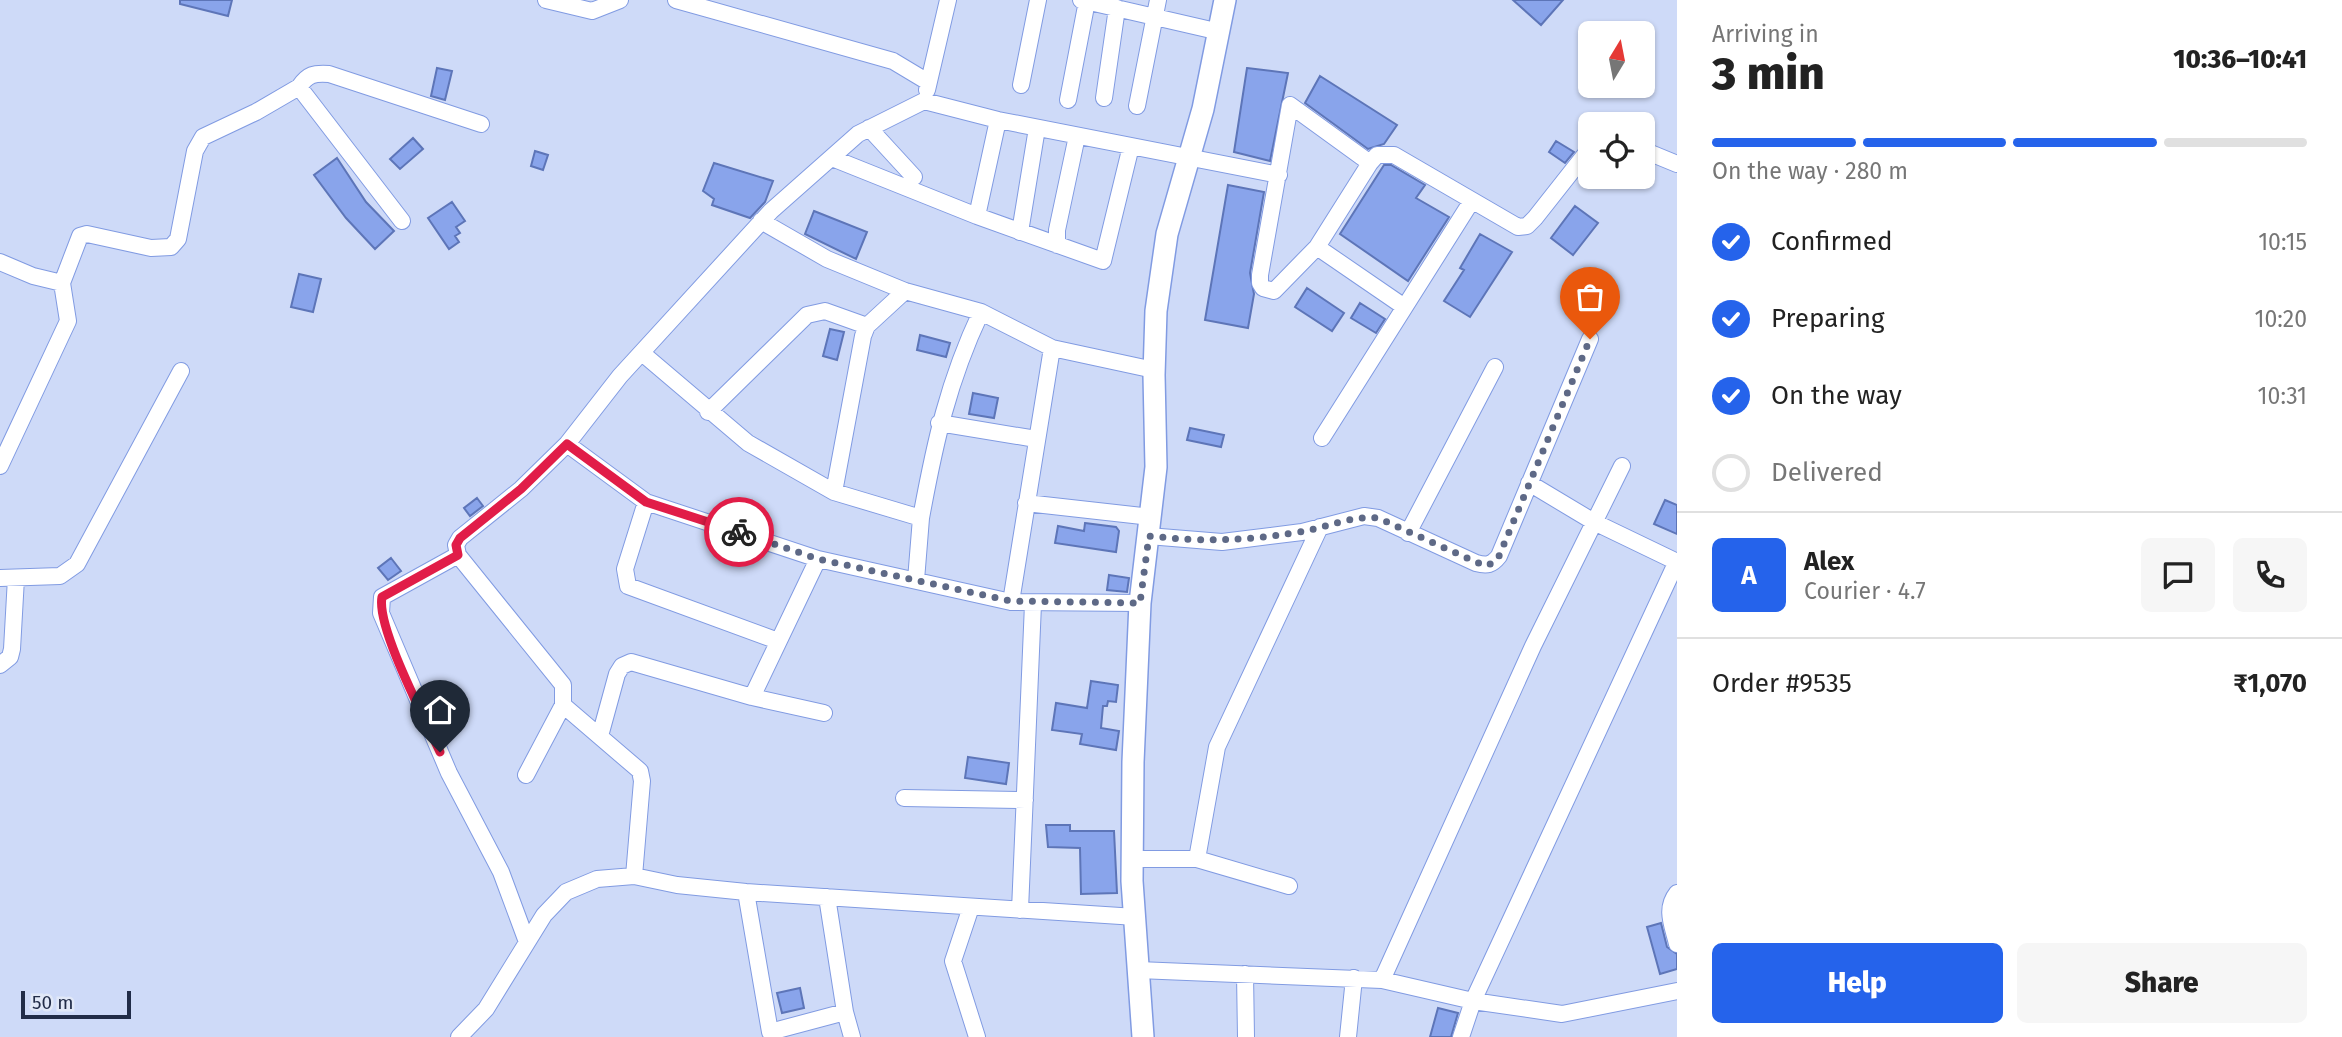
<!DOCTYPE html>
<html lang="en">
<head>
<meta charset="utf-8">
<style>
	:root { --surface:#fff; --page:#f6f6f6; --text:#222; --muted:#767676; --line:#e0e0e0; --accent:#2563eb }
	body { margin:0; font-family:"Fira Sans",sans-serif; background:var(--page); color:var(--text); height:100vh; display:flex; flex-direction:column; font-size:26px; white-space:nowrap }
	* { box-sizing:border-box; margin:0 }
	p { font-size:23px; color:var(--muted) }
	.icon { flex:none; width:38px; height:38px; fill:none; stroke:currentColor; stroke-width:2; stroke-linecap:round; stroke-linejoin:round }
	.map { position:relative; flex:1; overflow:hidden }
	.details { display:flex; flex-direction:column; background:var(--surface); width:665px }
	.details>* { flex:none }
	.needle { width:46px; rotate:10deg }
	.tools { position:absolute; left:1578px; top:21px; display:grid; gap:14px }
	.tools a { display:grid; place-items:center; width:77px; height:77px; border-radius:10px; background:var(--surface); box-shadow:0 2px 5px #0004; font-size:35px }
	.scale { position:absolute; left:21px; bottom:18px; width:110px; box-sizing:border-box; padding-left:7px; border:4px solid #212c48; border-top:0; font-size:19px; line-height:24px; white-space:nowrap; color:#212c48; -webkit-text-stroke:5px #e1e8f7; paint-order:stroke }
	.pin { position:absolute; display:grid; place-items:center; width:60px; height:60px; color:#fff; margin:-72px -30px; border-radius:50% 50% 50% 0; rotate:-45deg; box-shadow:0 0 7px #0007 }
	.pin .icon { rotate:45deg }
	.courier { position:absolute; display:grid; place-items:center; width:70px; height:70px; margin:-35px; border:5px solid #e11d48; border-radius:50%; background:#fff; color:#222; box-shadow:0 2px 9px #0007 }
	.head em { font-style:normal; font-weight:800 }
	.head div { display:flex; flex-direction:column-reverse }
	.head { display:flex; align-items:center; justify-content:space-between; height:119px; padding:0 35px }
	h1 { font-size:46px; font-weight:800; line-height:52px }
	.bar { display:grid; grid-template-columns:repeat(4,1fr); gap:10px 7px; align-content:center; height:84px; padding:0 35px }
	.bar i { height:9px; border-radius:5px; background:var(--line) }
	.bar .selected { background:var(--accent) }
	.bar p { grid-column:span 4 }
	.line { display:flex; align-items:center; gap:18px; padding:0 35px; border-top:2px solid var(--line) }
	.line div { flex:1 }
	.round { display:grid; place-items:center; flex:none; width:74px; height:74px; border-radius:10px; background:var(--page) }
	ol { padding:0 35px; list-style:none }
	li { display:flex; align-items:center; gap:21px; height:77px }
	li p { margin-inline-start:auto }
	li .icon { padding:7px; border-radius:50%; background:var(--accent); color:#fff; stroke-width:4 }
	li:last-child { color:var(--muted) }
	li i { width:38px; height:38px; border:4px solid var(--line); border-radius:50% }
	.primary-button { display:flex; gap:14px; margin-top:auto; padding:14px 35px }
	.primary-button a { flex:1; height:80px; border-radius:10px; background:var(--accent); color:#fff; font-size:28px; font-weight:800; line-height:80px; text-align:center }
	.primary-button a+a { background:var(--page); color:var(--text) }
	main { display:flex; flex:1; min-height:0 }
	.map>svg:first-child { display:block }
	.building { fill:#89a4eb; stroke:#5d75b8; stroke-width:2 }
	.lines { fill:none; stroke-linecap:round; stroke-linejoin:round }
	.minor-casing { stroke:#819be2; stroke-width:18 }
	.tertiary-casing { stroke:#819be2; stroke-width:24 }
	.minor { stroke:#fff; stroke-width:16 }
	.tertiary { stroke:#fff; stroke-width:21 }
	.done { stroke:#5e6986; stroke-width:7; stroke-dasharray:0 12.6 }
	.route { stroke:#e11d48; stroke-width:9 }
</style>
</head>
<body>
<main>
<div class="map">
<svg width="1677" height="1037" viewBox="0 0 1677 1037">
	<rect width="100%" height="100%" fill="#cedaf8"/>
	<path class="building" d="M180,0H232L228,16L180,4Z
		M1513,0H1563L1541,25Z
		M437,68L452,71L445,100L431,96Z
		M1247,68L1288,73L1270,161L1234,152Z
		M1320,76L1397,125L1384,144L1368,149L1305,103Z
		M413,138L423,149L400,169L390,159Z
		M1556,141L1574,152L1565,163L1549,152Z
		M535,151L548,155L543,170L531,166Z
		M337,158L366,202L394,231L375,249L346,218L314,175Z
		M714,163L773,181L765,202L750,218L712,205L714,199L703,191Z
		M1384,165H1391L1425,185L1416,198L1449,217L1408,281L1340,234Z
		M1228,185L1264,192L1250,273L1254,294L1248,328L1205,320Z
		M452,202L465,221L456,227L460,233L455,236L459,242L449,249L428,218Z
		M1575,206L1598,223L1573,255L1551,238Z
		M814,211L867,232L856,259L805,234Z
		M1480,234L1512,252L1470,317L1444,301L1464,270L1460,268Z
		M299,274L321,279L313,312L291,307Z
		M1307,288L1344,313L1332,331L1295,307Z
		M1360,303L1385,319L1376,333L1351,318Z
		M830,329L844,332L837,360L823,356Z
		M920,335L950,343L946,357L917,350Z
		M973,393L998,398L994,418L969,414Z
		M1190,428L1224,435L1221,447L1187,440Z
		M477,498L483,506L470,516L464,508Z
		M1665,500L1677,505V534L1654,524Z
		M1085,523L1116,527L1119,531L1116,552L1055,543L1058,526L1084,531Z
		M391,558L401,571L388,580L378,568Z
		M1109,575L1129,578L1127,592L1107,590Z
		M1091,681L1118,685L1116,702L1108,701L1107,706H1103L1101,728L1119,731L1116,750L1080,744L1082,734L1052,730L1056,703L1087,708Z
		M968,757L1009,763L1006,784L965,778Z
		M1046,825H1070V831H1114L1117,893L1081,894L1080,848L1048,847Z
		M1661,923L1667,947L1677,954V969L1660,974L1647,927Z
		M800,988L804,1008L782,1013L777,993Z
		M1438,1008L1458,1013L1451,1037H1430Z"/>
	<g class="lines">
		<g class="minor-casing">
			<path id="minor" d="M546,0L592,11L620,0
				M676,0L893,61L928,82
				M1081,0L1220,32
				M1021,85L1038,0
				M927,90L948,0
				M1104,98L1117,8
				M1068,100L1087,1
				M1290,105L1370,163L1317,247L1274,291L1263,288L1260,283V275Z
				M1137,106L1158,0
				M869,128L914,177
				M1643,150L1677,164
				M832,158L977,216L1103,261L1131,146
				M1370,163L1377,155H1394L1518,227L1527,226L1535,218L1591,147
				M977,216L998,120
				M402,221L299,87C308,74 314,73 329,74L481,124
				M761,221L827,259L905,291L981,312L1052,348L1154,370
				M1020,232L1037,128
				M1057,245V230L1077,136
				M1317,247L1403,306
				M0,262L33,276L62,283L68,321L0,466
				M62,283L80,236L87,234L151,248L171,247L178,239L195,151L203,137L256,112L299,87
				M642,353L748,443L834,492L921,518L916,580
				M708,412L807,315L825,311L867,326
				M939,423L1036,439
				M1322,438L1471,202
				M567,444L646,502L818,559L1011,602L1140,603
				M1529,483L1594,522L1677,562
				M834,492L863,336L867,326L905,291
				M646,502L625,569L628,586L778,641
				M1026,503L1151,517
				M921,518C935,442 948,382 981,312
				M1408,533L1495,367
				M1148,536L1222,542L1302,532L1364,516L1378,518L1476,563C1487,566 1492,565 1499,556L1590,339
				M458,555L382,597L381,613L449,773L501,872L527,942
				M0,578L60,576L77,564L181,371
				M1011,602L1052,348
				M0,665L10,657L12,649L16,578
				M752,697L818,559
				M563,705L640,771L642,781L634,876
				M600,736L617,674L622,666L631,662L752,697L824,713
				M526,775L563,705V685L458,555L456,545L460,538L521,489L567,444L620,376L771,211L858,134L924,101L998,120L1279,175
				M904,798L1025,800
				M1133,859H1197L1289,886
				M1197,859L1217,747L1320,527
				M746,892L770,1032L845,1012
				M1677,893C1664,909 1673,926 1677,944
				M827,897L845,1012L852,1037
				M971,907L953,961L977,1037
				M1020,910L1033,604
				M1138,970L1382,980L1473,1001L1677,561
				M1245,974L1246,1037
				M1382,980L1533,646L1622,466
				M459,1037L486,1009L544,915L566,892L597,879L634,876L677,885L746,892L1136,917
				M1348,1037L1354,978
				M1461,1037L1473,1001L1562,1014L1677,991"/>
		</g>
		<g class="tertiary-casing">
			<path id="tertiary" d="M1143,1037L1132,881L1133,762L1140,603L1156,467L1154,375L1156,311L1167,234L1203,109L1225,0"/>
		</g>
		<use href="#minor" class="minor"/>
		<use href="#tertiary" class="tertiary"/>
	</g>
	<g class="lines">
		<path class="done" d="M739,532L818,559L1011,601L1140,603L1149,536C1205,542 1243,541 1299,532C1326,528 1351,515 1378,518L1485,566L1493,563L1499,556L1590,339"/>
		<path class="route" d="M440,752C426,721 376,627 382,597L458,555L456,545L460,538L521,489L567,444L646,502L739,532"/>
	</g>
</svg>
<div class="tools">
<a><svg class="needle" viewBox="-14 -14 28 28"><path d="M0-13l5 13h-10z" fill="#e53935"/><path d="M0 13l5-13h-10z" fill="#767676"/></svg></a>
<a><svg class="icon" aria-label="locate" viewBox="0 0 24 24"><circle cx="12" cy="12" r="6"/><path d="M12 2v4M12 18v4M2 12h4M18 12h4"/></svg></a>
</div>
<div class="scale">50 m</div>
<div class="pin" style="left:1590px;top:339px;background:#ea580c"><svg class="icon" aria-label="bag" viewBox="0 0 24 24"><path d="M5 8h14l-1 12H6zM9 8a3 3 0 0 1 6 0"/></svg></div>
<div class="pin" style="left:440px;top:752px;background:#1f2937"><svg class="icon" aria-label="home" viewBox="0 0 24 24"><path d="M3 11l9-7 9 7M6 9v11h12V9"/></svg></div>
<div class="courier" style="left:739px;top:532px"><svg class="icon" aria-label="bike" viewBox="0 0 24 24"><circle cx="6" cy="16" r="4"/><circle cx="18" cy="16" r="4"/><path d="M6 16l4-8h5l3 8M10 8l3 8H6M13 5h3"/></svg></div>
</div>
<section class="details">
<div class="head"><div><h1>3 min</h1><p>Arriving in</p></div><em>10:36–10:41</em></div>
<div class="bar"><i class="selected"></i><i class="selected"></i><i class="selected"></i><i></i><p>On the way · 280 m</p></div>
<ol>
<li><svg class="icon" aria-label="check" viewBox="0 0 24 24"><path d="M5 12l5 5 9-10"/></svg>Confirmed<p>10:15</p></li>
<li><svg class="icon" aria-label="check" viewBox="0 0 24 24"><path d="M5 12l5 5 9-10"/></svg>Preparing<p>10:20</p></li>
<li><svg class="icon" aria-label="check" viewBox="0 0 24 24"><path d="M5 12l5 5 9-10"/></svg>On the way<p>10:31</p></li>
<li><i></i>Delivered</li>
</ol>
<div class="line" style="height:126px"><b class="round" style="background:var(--accent);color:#fff">A</b><div><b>Alex</b><p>Courier · 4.7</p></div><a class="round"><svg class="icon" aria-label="chat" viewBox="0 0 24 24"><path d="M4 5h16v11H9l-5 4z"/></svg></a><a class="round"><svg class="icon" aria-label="phone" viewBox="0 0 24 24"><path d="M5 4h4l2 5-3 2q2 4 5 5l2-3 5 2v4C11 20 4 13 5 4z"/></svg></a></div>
<div class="line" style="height:91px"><div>Order #9535</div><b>₹1,070</b></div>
<div class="primary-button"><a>Help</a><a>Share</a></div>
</section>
</main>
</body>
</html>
